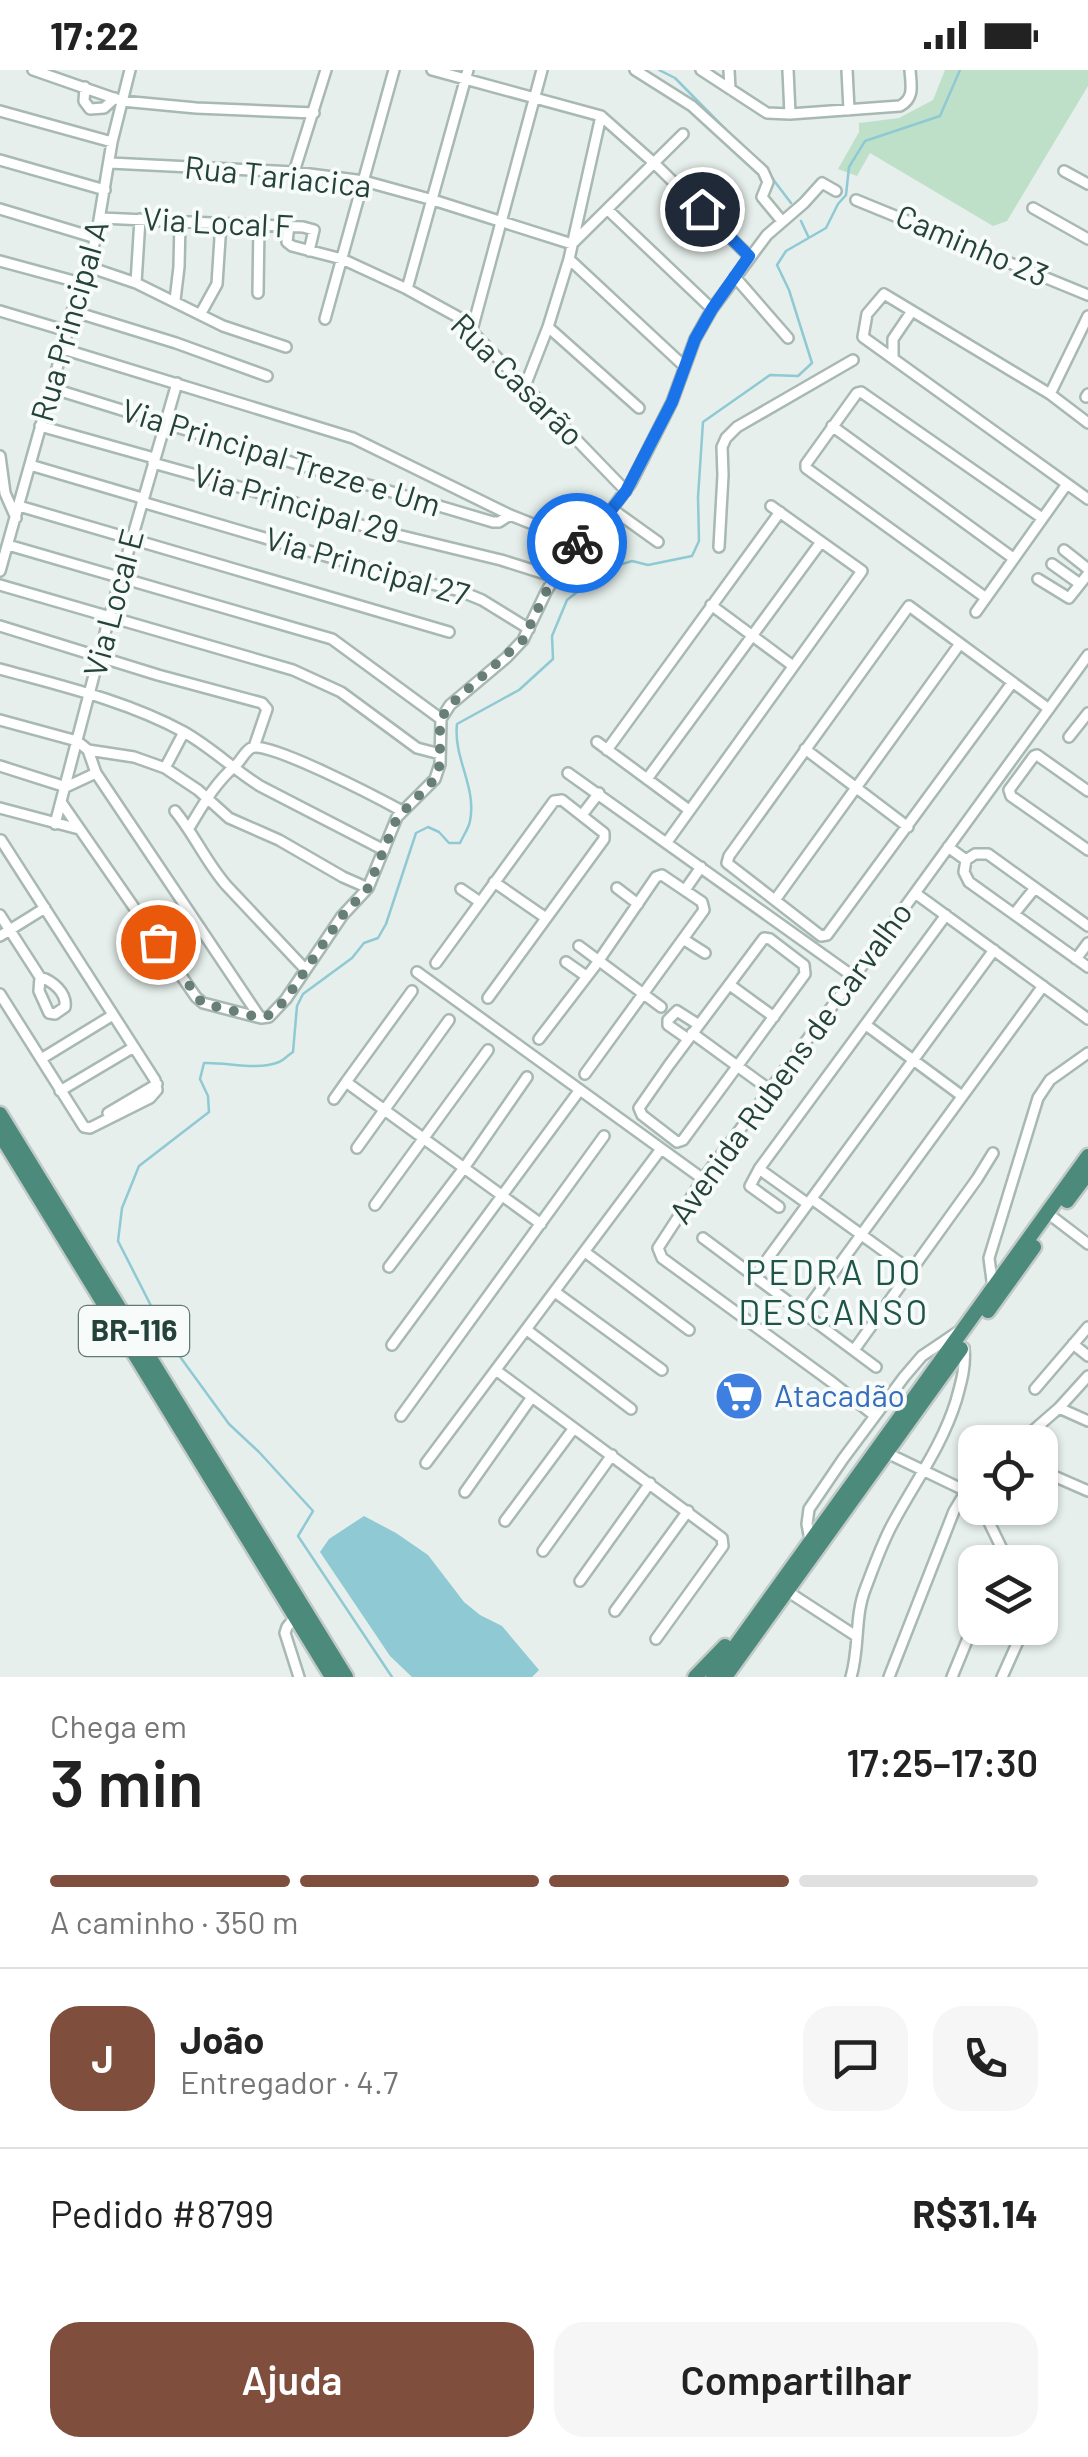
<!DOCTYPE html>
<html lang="pt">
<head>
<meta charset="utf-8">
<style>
	:root { --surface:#fff; --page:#f6f6f6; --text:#222; --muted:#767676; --line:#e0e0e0; --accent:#804e3d }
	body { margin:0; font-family:Barlow,sans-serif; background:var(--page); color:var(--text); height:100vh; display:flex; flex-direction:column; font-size:38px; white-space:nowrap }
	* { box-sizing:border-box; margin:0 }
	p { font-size:32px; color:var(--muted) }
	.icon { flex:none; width:55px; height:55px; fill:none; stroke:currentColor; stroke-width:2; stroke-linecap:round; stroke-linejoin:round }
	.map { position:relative; height:1607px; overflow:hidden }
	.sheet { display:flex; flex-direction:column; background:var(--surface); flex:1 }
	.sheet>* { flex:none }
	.tools { position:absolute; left:958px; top:1355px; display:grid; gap:20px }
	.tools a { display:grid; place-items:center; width:100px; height:100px; border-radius:20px; background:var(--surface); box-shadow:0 2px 8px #0004; font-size:50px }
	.pin { position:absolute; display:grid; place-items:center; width:85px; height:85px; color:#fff; margin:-42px; border:5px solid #fff; border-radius:50%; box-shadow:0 2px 10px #0007 }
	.courier { position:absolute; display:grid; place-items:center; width:100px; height:100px; margin:-50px; border:8px solid #1a73e8; border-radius:50%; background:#fff; color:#222; box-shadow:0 2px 12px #0007 }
	.summary em { font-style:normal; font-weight:600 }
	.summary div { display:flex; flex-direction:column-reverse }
	.summary { display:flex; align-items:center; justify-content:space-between; height:170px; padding:0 50px }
	h1 { font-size:65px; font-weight:600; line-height:75px }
	.bar { display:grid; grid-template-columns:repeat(4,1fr); gap:15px 10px; align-content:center; height:120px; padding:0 50px }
	.bar i { height:12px; border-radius:8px; background:var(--line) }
	.bar .selected { background:var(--accent) }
	.bar p { grid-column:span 4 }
	.line { display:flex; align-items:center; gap:25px; padding:0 50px; border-top:2px solid var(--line) }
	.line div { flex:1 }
	.round { display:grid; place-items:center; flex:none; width:105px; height:105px; border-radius:30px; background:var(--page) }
	.button { display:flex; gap:20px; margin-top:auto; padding:20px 50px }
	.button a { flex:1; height:115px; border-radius:30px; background:var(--accent); color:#fff; font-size:40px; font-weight:600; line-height:115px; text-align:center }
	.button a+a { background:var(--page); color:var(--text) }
	.status { display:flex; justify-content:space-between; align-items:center; height:70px; padding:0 50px; background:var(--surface); direction:ltr }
	.status svg { height:28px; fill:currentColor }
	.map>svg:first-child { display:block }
	.green { fill:#bfe0c8 }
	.water { fill:#8ec9d4 }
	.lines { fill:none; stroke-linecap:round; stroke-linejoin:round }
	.stream { stroke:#8ec9d4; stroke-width:2.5 }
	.minor-casing { stroke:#a8b8b2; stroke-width:14 }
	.trunk-casing { stroke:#c2cac8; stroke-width:19 }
	.minor { stroke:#fff; stroke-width:9 }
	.trunk { stroke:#4c8a7c; stroke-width:14 }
	.done { stroke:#687f78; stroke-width:10; stroke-dasharray:0 18 }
	.route { stroke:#1a73e8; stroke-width:12 }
	.labels { text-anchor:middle; stroke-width:8; stroke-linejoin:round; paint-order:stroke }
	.shield { fill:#f7fbf9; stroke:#637a73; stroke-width:2.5 }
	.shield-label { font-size:30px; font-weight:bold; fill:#24423a }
	.street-label { font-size:32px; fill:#24423a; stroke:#f7fbf9 }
	.shop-label { font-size:32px; fill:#366cbe; stroke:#f7fbf9; text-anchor:start }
	.neighbourhood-label { font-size:35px; letter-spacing:2.5px; fill:#1f5548; stroke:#f7fbf9 }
</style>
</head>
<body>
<div class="status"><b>17:22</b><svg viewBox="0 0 49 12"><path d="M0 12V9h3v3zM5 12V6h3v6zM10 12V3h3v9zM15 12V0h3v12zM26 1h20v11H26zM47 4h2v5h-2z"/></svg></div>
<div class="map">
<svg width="1088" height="1607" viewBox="0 0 1088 1607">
	<rect width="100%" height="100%" fill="#e6efeb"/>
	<path class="green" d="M945,0H1088V16L1007,151L993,156L870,83L857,106L838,99L859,62V53L899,48L933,30Z"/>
	<path class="water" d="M364,1446L396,1463L428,1485L464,1532L480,1545L502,1556L539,1600L532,1607H412L390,1586L320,1482L329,1469Z"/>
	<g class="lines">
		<path class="stream" d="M659,0L675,8L739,73
			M769,104L791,133
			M801,151L808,166
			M392,1607L298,1466L313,1441L259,1382L229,1354L170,1273L118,1171L122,1138L139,1096L209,1042L208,1026L200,1009L204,993C228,992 256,1001 279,992C284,990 288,985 293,982L297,936L303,924L352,888L364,873L378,868L386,854L416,763L428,757L439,762L449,773H460C463,766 469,758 470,751C477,717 453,688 457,654L519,620L553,589L552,566L567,530L606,499L632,491L648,495L692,486L699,471L698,427L703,352L770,305L798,306L812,293L789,220L777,195L786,181L826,158L838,134L846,125L849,97L865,71L940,46L960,0"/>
		<g class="minor-casing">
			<path id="minor" d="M33,0L122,31L196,38L314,43
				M432,0L601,46L654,93L749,186
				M635,0L692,36L763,101L768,112L762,127L781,150
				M701,0L767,43L790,44
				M729,0L730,19
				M788,0L790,44L900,36C915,28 911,15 910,0
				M847,0L849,40
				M85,17L84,31L90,39L104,38L115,28
				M0,41L112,72
				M0,90L105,120
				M110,93L294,102L364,111L433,130L572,174
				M1064,101L1088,114
				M294,102L326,0
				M856,130L1088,225
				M1033,138L1088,169
				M0,139L96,168
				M608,140L712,239
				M101,148L303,157L314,160L309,181
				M289,155L287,172L292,176L342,189L407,219L458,247L626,421
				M574,172L683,64
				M569,189L684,296
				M0,191L81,213
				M86,196L136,213L223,256L286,277
				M735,207L788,268
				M136,213L140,149
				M407,219L468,0
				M258,223L259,154
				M175,230L179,197L180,151
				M0,241L67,261
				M72,241L176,273L267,306
				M201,243L217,214L221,153
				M325,249L394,0
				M548,257L639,338
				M472,260L542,0
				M63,279L353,368L510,445L578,472
				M893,287V269L912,241
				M525,316L548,257L569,189L601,46
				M51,318L267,385L493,452H499L510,445
				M1050,324L1088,246
				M1086,327L1088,324
				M1088,353L1050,324L884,224L867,244L863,267L1088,429
				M40,356L154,388
				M832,356L1013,488
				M0,386L5,423L16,448
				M153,393L289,431L373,459L501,490L555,507
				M30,395L142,428
				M142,432L360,496L460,521L482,530L529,559
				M19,436L449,562
				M612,439L658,472
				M8,475L332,569L441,649
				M719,477L723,405L722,377L726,368L737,357L853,290
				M1064,480L1088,499
				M1052,494L1080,514
				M0,501L81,213L96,168L112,72L130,0
				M1038,509L1069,528L1088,504
				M0,515L293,600L341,622L417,678L440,684
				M986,528L806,398V394L857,323L861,322L1042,448
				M711,535L793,596
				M976,542L1067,414
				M0,556L158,605L262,633L267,639L254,677
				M0,599C62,616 127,631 184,662C212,678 233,699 260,716L384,780
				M1012,613L827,865L821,866L727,793L729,786L909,536L1049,639
				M0,650L77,671L88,680L96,703L259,946
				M1069,667L1088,643
				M597,672L689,740
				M805,679L908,757
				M88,680L134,687L165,698L198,720L229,748L279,770L343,807L368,818
				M607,680L780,442
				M0,696L66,717L96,703
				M165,698L184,662
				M568,703L854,907
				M647,709L821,472
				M1088,721L1037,685L1034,686L1009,720L1011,726L1088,780
				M61,732L196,927L203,933L261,948L269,947L286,929L342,846L368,818L397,747L435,709L440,694L441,649L450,635L507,587L523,570L546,522L571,480L612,439L631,413L672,332L695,269L712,239L767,165L804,133L822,113L836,121
				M0,738L79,759
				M175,741C194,764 206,792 226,815L305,899
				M582,745L599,723
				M55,754L109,548L177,313
				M189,758C203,735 215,713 235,696C241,691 244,682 251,678C266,669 382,730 402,741
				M667,772L862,501L771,436
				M948,777L966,790L964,802L969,812L1088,897
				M966,790L975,784H988L1088,856
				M494,812L546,848
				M617,818L638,834
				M461,819L480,832
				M685,820L701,797
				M915,823L1088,949
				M775,830L959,575
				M1014,844L1035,818
				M0,845L40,907L39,921L49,943L55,944L65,937C67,923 53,911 40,907
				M0,866L45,838
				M764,868L770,869L804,895L805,904L683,1070L677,1072L642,1045L639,1038L669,995Z
				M683,869L705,883
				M579,876L661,937
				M1076,889L1088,873
				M566,892L586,906
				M436,893L554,731L562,730L604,763V769L488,928
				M417,902L703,1109
				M730,915L774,947
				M412,921L346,1012L541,1154
				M0,924L84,1057L90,1058L150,1028L157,1020L155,1010L1,770
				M866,955L962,1026
				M692,963L770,1020
				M539,969L595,896L656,807L662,805L702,832L704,840L585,1004
				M688,969L668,955V950L677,941L699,955
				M41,989L113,945
				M60,1021L134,977
				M334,1029L346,1012
				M108,1043L157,1014
				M357,1078L449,950
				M759,1099L946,845
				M812,1129L910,1200
				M375,1135L488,980
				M779,1137L750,1116L759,1099L808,1134
				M1054,1148L1088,1174
				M703,1168L876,1297
				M585,1182L689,1260
				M389,1197L464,1098L527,1007
				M755,1206L994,880
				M993,1218L989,1188L1038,1028L1050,1010L1088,983
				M555,1222L662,1300
				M804,1243L1043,916
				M527,1260L631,1339
				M1073,1274L1088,1286
				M392,1275L579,1021
				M854,1280L977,1109L993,1083
				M497,1301L722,1468L723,1476L656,1569
				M1035,1319L1088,1257
				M1059,1338L1088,1351
				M401,1346L604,1066
				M875,1346L833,1313L662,1188L658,1178L703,1109L854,907L1088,585
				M1020,1372L1059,1338L1088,1306
				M887,1383L966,1421L975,1428
				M426,1393L661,1079
				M1040,1400L1088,1421
				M465,1422L532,1327
				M982,1438L1003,1481L999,1492
				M505,1451L574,1358
				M810,1470L807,1454L809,1439L843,1389L904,1307L922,1286L959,1261
				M543,1481L612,1385
				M580,1511L650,1413
				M787,1521L856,1566
				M615,1541L688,1441
				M296,1546L287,1557L285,1563L299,1607
				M851,1607C860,1577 854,1546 866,1517C874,1496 882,1473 893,1453C915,1412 942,1376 956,1331C961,1313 966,1297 964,1278
				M889,1607L954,1441L966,1421L975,1413
				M952,1607L975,1551
				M1002,1607L1024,1558"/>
		</g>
		<g class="trunk-casing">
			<path id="trunk" d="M0,1044L346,1607
				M0,1064L332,1607
				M1067,1131L1088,1103
				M988,1241L1034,1177
				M695,1607L725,1576
				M713,1607C838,1433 963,1260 1088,1086
				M725,1607L961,1279"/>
		</g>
		<use href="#minor" class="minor"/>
		<use href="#trunk" class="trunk"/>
	</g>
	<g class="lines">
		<path class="done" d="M158,872L202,933L261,948L272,944L286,929L342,846L368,818L397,748L435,709L440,694V650L450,635L523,570L546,522L565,488L577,473"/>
		<path class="route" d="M577,473L612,439L626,421L672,332L695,269L712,239L749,186L702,139"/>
	</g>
	<defs>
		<g id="supermarket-disc" transform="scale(2.5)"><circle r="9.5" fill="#3f7fe0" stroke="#f7fbf9"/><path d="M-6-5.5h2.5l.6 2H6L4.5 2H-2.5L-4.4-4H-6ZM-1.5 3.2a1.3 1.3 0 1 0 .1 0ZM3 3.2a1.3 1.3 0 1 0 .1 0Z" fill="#fff"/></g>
	</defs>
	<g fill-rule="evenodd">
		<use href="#supermarket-disc" x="739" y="1326"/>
	</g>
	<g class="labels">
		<rect class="shield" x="79" y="1236" width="110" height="50" rx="8"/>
		<g class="shield-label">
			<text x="134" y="1271">BR-116</text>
		</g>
		<g class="street-label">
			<text transform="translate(278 107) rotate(6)" y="11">Rua Tariacica</text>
			<text transform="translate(218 153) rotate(3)" y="11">Via Local F</text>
			<text transform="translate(972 176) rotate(23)" y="11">Caminho 23</text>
			<text transform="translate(70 251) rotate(-74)" y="11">Rua Principal A</text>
			<text transform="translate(517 310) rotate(45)" y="11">Rua Casarão</text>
			<text transform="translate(281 388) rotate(17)" y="11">Via Principal Treze e Um</text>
			<text transform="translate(296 434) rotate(16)" y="11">Via Principal 29</text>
			<text transform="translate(367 497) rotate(16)" y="11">Via Principal 27</text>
			<text transform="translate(114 533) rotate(-75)" y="11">Via Local E</text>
			<text transform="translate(791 993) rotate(-54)" y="11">Avenida Rubens de Carvalho</text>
		</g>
		<g class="shop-label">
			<text x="774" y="1337">Atacadão</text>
		</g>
		<g class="neighbourhood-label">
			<text x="834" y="1215">PEDRA DO<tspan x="834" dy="40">DESCANSO</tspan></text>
		</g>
	</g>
</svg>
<div class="tools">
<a><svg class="icon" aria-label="locate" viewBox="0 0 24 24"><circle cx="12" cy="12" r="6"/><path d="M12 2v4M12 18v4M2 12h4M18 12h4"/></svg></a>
<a><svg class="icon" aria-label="layers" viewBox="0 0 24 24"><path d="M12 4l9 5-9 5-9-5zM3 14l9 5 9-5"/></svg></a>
</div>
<div class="pin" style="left:158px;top:872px;background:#ea580c"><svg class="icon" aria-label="bag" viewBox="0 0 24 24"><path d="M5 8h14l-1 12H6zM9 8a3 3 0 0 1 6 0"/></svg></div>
<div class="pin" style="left:702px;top:139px;background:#1f2937"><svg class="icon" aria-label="home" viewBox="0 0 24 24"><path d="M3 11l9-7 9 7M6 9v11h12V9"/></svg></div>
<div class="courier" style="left:577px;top:473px"><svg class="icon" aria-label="bike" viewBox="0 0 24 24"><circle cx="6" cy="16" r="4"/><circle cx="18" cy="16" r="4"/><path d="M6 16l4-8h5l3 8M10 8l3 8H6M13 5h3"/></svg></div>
</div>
<section class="sheet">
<div class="summary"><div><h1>3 min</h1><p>Chega em</p></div><em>17:25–17:30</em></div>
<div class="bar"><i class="selected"></i><i class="selected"></i><i class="selected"></i><i></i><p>A caminho · 350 m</p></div>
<div class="line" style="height:180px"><b class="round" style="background:var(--accent);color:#fff">J</b><div><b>João</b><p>Entregador · 4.7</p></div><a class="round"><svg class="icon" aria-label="chat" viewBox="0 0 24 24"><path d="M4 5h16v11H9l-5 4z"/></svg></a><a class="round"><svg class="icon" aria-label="phone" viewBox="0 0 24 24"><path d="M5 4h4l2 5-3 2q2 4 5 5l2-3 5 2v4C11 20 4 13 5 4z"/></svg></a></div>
<div class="line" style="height:130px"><div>Pedido #8799</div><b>R$31.14</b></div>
<div class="button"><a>Ajuda</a><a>Compartilhar</a></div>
</section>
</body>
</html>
